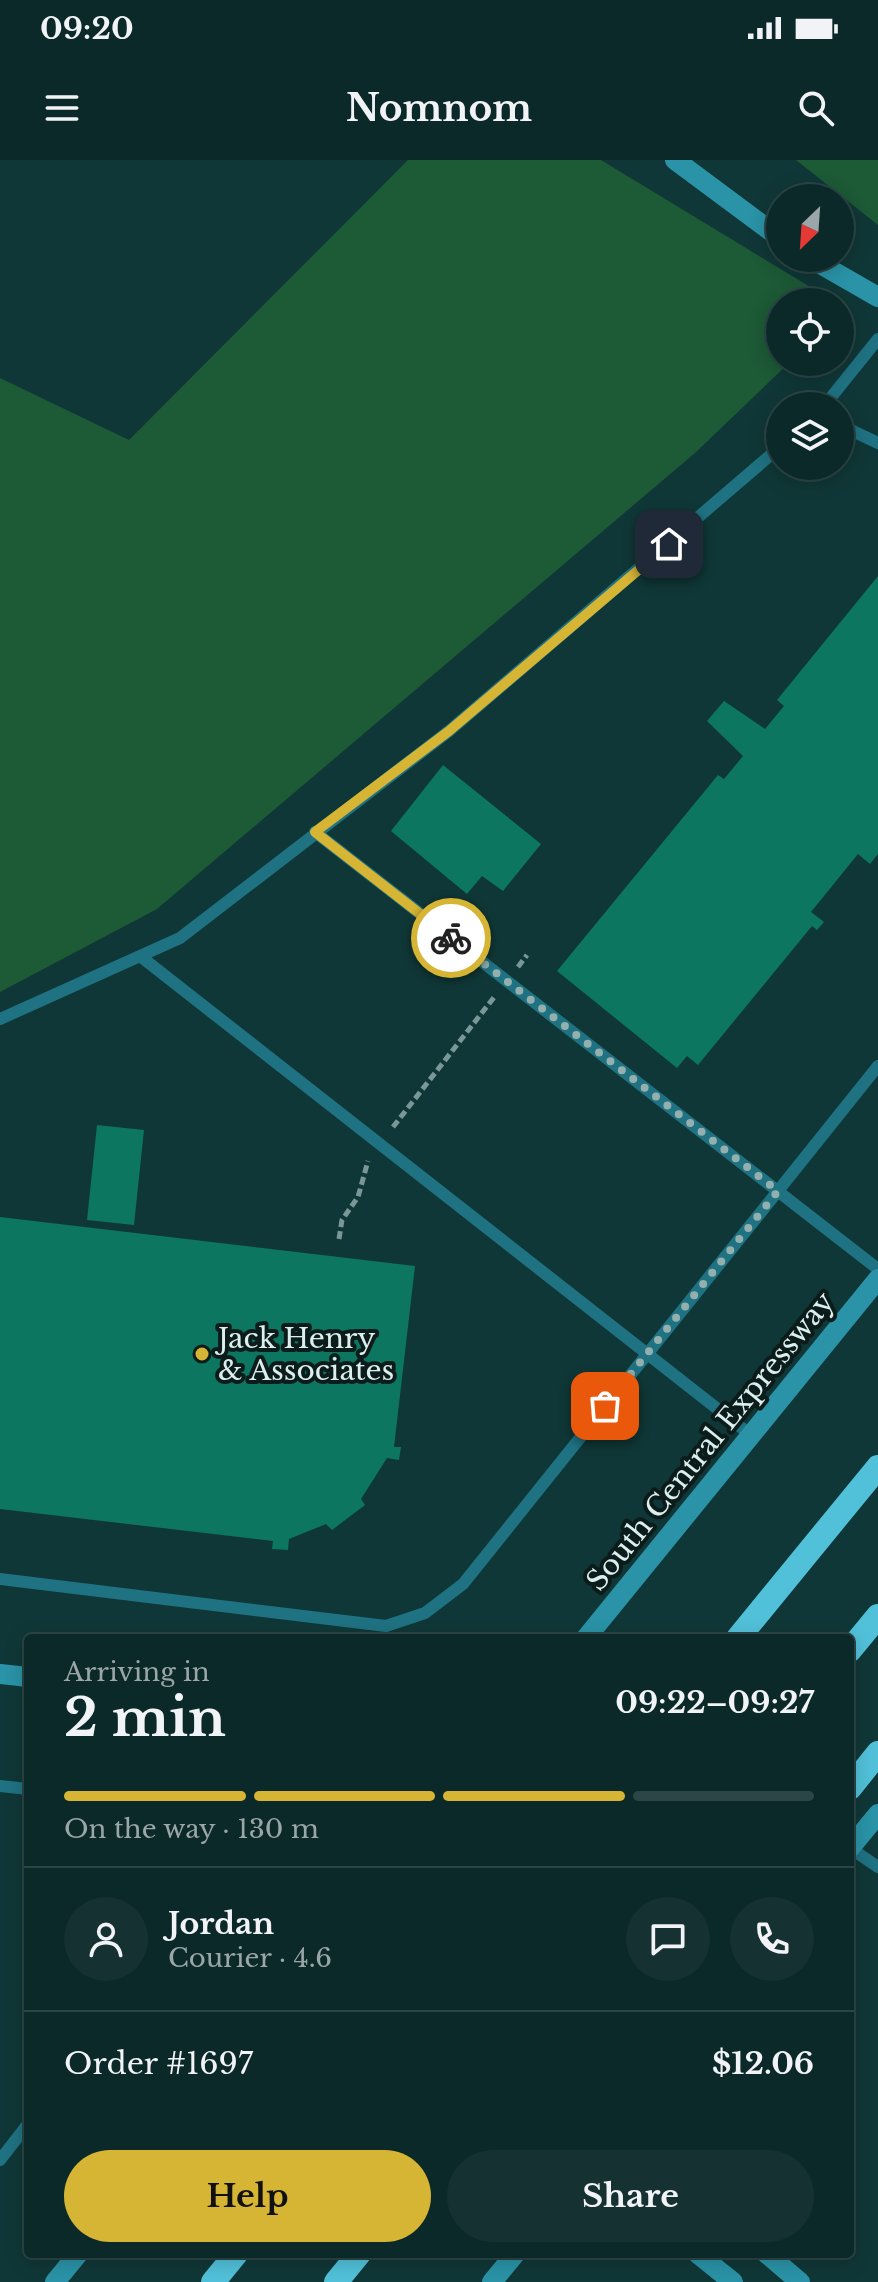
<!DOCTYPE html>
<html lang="en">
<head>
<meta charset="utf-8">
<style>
	:root { --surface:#0c2929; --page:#153131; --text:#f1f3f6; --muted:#9aa6a8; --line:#2c4546; --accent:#d6b534 }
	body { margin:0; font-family:"Libre Baskerville",serif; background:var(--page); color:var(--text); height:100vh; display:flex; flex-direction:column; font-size:30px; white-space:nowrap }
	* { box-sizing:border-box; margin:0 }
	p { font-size:26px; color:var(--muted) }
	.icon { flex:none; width:44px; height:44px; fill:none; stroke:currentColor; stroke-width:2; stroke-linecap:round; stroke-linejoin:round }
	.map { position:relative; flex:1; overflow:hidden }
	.details { position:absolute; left:24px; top:1474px; width:830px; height:624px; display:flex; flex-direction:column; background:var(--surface); border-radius:8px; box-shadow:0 4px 20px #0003,0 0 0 2px var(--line) }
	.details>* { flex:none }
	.needle { width:52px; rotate:205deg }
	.tools { position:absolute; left:766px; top:24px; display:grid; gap:16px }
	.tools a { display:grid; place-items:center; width:88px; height:88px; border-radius:50%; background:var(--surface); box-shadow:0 4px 20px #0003,0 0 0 2px var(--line); font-size:40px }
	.pin { position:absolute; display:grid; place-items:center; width:68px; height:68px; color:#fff; margin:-34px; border-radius:16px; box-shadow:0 4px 12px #0006 }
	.courier { position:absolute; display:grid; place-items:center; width:80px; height:80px; margin:-40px; border:6px solid #d6b534; border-radius:50%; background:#fff; color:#222; box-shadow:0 2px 10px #0007 }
	.overview em { font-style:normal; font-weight:700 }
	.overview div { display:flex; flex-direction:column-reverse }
	.overview { display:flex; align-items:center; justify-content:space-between; height:136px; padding:0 40px }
	h1 { font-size:52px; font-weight:700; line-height:60px }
	.bar { display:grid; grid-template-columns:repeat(4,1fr); gap:12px 8px; align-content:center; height:96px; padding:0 40px }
	.bar i { height:10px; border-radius:6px; background:var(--line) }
	.bar .current { background:var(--accent) }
	.bar p { grid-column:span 4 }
	.line { display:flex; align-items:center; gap:20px; padding:0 40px; border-top:2px solid var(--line) }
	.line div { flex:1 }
	.round { display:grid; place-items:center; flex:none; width:84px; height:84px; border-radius:42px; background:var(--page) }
	.button { display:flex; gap:16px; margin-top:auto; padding:16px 40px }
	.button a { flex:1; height:92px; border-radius:48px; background:var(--accent); color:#111; font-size:32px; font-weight:700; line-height:92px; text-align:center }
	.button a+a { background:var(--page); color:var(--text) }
	.status { display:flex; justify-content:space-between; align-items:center; height:56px; padding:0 40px; background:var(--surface); direction:ltr }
	.status svg { height:22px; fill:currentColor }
	header { display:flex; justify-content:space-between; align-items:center; height:104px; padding:0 40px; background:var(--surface); font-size:36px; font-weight:700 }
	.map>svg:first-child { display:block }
	.green { fill:#1d5a36 }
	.building { fill:#0c7661 }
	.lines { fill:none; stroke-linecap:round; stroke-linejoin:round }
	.path { stroke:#799796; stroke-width:5; stroke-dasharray:8 4; stroke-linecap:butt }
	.lane { stroke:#1f7282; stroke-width:12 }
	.secondary { stroke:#2a93a7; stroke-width:20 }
	.highway { stroke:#51c1d9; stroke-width:24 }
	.done { stroke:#93afae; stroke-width:8; stroke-dasharray:0 14.4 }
	.route { stroke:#d6b534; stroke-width:10 }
	.poi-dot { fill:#d6b534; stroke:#0c1c1b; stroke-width:3 }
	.labels { text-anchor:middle; stroke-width:8; stroke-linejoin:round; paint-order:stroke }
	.poi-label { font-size:28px; fill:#daefee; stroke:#0c1c1b; text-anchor:start }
	.street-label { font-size:28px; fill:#daefee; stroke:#0c1c1b }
</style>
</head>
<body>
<div class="status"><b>09:20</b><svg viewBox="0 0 49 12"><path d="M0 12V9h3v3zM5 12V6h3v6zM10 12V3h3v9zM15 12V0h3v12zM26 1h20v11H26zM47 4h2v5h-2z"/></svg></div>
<header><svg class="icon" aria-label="menu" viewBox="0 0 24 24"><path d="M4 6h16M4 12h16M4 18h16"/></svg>Nomnom<svg class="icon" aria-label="search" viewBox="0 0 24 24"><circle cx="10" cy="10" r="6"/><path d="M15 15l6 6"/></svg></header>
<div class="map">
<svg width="878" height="2122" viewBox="0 0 878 2122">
	<rect width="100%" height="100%" fill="#103737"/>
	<path class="green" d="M408,0H601L835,142H780V202H790L695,293L157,749L0,832V218L129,280Z
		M796,0H878V65Z"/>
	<path class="building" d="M878,416V694L870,704L858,694L811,752L824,762L817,770L812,766L698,905L687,896L677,908L557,811L718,615L724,619L743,596L707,561L724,541L765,569L784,546L777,540Z
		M443,605L541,684L503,731L482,716L467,734L391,671Z
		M97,965L144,970L134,1065L87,1060Z
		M0,1057L415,1106L394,1287H401L399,1300L387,1298L361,1339L365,1345L332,1370L326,1364L289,1379L288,1390L272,1389L273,1381L0,1349Z"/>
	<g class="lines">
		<path class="path" d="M518,807L527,795
			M393,967L495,836
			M339,1079L342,1060L358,1037L368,1001"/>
		<path class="lane" d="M824,246L878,179
			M840,265L878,283
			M315,672L878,1109
			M140,796L752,1276
			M0,859L180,778L449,571L780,287
			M0,1419L386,1466L425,1453L463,1424L878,906
			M0,1626L28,1629
			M850,1688L878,1707
			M0,2000L28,1964"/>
		<path class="secondary" d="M675,0L780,78
			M810,98L878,137
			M586,1478L878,1119
			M0,1514L28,1517
			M850,1688L878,1654
			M698,2094L733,2122
			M767,2094L800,2122
			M55,2122L78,2094
			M492,2122L515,2094"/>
		<path class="highway" d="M738,1478L878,1307
			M850,1490L878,1456
			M850,1628L878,1593
			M213,2122L236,2094
			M336,2122L359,2094"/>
	</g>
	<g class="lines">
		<path class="done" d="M451,778L778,1031L605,1246"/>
		<path class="route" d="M451,778L315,672L449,571L669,384"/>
	</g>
	<circle class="poi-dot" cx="202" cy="1194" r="8"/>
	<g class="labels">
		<g class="poi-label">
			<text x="218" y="1188">Jack Henry<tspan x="218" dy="32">&amp; Associates</tspan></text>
		</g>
		<g class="street-label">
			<text transform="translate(710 1281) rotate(-51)" y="10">South Central Expressway</text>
		</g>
	</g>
</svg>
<div class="tools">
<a><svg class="needle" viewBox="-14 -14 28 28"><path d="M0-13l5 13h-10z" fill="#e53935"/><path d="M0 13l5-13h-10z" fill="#9aa6a8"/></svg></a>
<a><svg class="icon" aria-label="locate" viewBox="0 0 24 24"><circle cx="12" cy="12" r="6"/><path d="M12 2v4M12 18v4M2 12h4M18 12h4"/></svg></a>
<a><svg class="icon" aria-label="layers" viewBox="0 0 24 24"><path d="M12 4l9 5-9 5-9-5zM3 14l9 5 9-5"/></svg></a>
</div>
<div class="pin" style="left:605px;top:1246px;background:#ea580c"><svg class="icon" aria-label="bag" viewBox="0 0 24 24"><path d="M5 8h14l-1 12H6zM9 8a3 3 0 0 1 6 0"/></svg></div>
<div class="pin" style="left:669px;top:384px;background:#1f2937"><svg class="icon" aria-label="home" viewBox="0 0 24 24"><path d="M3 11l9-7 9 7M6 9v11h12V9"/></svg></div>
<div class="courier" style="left:451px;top:778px"><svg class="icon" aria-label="bike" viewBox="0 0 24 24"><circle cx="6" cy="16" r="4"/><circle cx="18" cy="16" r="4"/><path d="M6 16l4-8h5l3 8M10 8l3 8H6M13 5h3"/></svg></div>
<section class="details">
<div class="overview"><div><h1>2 min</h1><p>Arriving in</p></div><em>09:22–09:27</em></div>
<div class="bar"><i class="current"></i><i class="current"></i><i class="current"></i><i></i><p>On the way · 130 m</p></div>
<div class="line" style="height:144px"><a class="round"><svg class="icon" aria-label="person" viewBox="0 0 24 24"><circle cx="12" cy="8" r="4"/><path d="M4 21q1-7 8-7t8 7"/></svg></a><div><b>Jordan</b><p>Courier · 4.6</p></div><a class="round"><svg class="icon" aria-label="chat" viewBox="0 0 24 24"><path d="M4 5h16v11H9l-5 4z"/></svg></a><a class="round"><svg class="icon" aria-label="phone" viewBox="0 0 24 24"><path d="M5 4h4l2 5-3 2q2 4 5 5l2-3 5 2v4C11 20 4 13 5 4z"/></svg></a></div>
<div class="line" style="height:104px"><div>Order #1697</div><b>$12.06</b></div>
<div class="button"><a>Help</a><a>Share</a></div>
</section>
</div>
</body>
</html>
